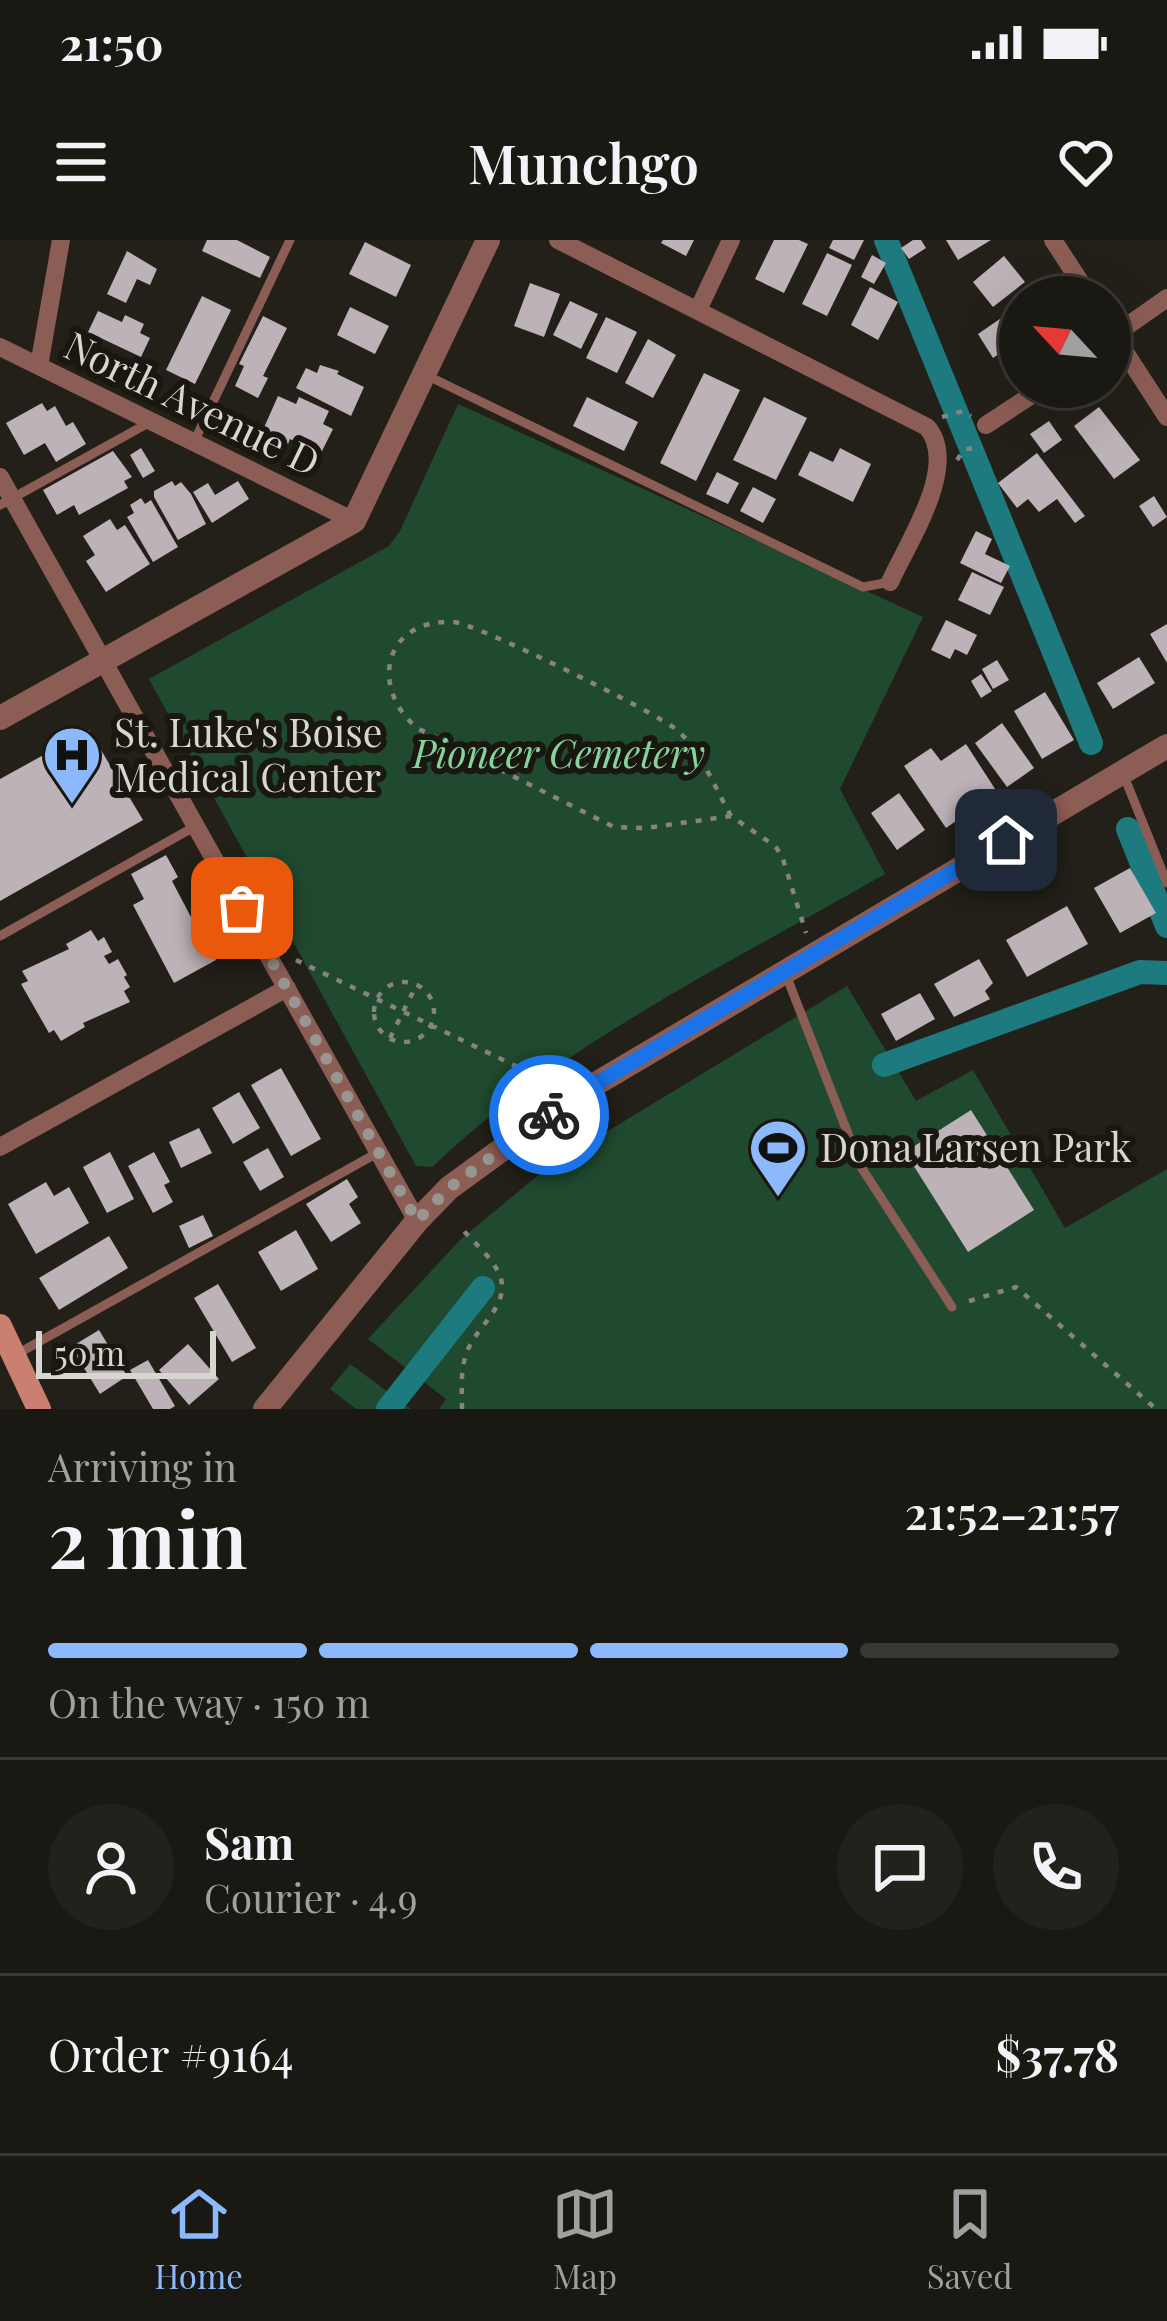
<!DOCTYPE html>
<html lang="en">
<head>
<meta charset="utf-8">
<style>
	:root { --surface:#1a1812; --page:#23211b; --text:#f1f3f6; --muted:#9fa09f; --line:#383732; --accent:#8cb9fc }
	body { margin:0; font-family:"Playfair Display",serif; background:var(--page); color:var(--text); height:100vh; display:flex; flex-direction:column; font-size:45px; white-space:nowrap }
	* { box-sizing:border-box; margin:0 }
	p { font-size:39px; color:var(--muted) }
	.icon { flex:none; width:66px; height:66px; fill:none; stroke:currentColor; stroke-width:2; stroke-linecap:round; stroke-linejoin:round }
	.map { position:relative; height:1169px; overflow:hidden }
	.details { display:flex; flex-direction:column; background:var(--surface); flex:1 }
	.details>* { flex:none }
	.needle { width:78px; rotate:296deg }
	.fabs { position:absolute; left:999px; top:36px; display:grid; gap:24px }
	.fabs a { display:grid; place-items:center; width:132px; height:132px; border-radius:50%; background:var(--surface); box-shadow:0 12px 48px #0002,0 0 0 3px var(--line); font-size:60px }
	.scale { position:absolute; left:36px; bottom:30px; width:180px; box-sizing:border-box; padding-left:12px; border:6px solid #d8d6d1; border-top:0; font-size:33px; line-height:42px; white-space:nowrap; color:#d8d6d1; -webkit-text-stroke:9px #19170f; paint-order:stroke }
	.pin { position:absolute; display:grid; place-items:center; width:102px; height:102px; color:#fff; margin:-51px; border-radius:24px; box-shadow:0 6px 18px #0006 }
	.courier { position:absolute; display:grid; place-items:center; width:120px; height:120px; margin:-60px; border:9px solid #1a73e8; border-radius:50%; background:#fff; color:#222; box-shadow:0 3px 15px #0007 }
	.headline em { font-style:normal; font-weight:600 }
	.headline div { display:flex; flex-direction:column-reverse }
	.headline { display:flex; align-items:center; justify-content:space-between; height:204px; padding:0 48px }
	h1 { font-size:78px; font-weight:600; line-height:90px }
	.bar { display:grid; grid-template-columns:repeat(4,1fr); gap:18px 12px; align-content:center; height:144px; padding:0 48px }
	.bar i { height:15px; border-radius:9px; background:var(--line) }
	.bar .on { background:var(--accent) }
	.bar p { grid-column:span 4 }
	.line { display:flex; align-items:center; gap:30px; padding:0 48px; border-top:3px solid var(--line) }
	.line div { flex:1 }
	.round { display:grid; place-items:center; flex:none; width:126px; height:126px; border-radius:63px; background:var(--page) }
	.status { display:flex; justify-content:space-between; align-items:center; height:84px; padding:0 60px; background:var(--surface); direction:ltr }
	.status svg { height:33px; fill:currentColor }
	header { display:flex; justify-content:space-between; align-items:center; height:156px; padding:0 48px; background:var(--surface); font-size:54px; font-weight:600 }
	.tabs { display:flex; justify-content:space-around; align-items:center; height:168px; border-top:3px solid var(--line); background:var(--surface); font-size:33px; color:var(--muted) }
	.tabs a { display:grid; justify-items:center; gap:6px }
	.tabs .on { color:var(--accent) }
	.map>svg:first-child { display:block }
	.green { fill:#204a2f }
	.lines { fill:none; stroke-linecap:round; stroke-linejoin:round }
	.canal { stroke:#1d7a7e; stroke-width:24 }
	.building { fill:#bdb2b7 }
	.path { stroke:#86847d; stroke-width:4.5; stroke-dasharray:6 9; stroke-linecap:butt }
	.service { stroke:#8c5d54; stroke-width:9 }
	.minor { stroke:#8c5d54; stroke-width:18 }
	.tertiary { stroke:#8c5d54; stroke-width:24 }
	.secondary { stroke:#ca7f70; stroke-width:24 }
	.done { stroke:#989690; stroke-width:12; stroke-dasharray:0 21.6 }
	.route { stroke:#1a73e8; stroke-width:15 }
	.labels { text-anchor:middle; stroke-width:12; stroke-linejoin:round; paint-order:stroke }
	.street-label { font-size:39px; fill:#d8d6d1; stroke:#19170f }
	.poi-label { font-size:39px; fill:#d8d6d1; stroke:#19170f; text-anchor:start }
	.park-label { font-size:39px; font-style:italic; fill:#84d59d; stroke:#19170f }
</style>
</head>
<body>
<div class="status"><b>21:50</b><svg viewBox="0 0 49 12"><path d="M0 12V9h3v3zM5 12V6h3v6zM10 12V3h3v9zM15 12V0h3v12zM26 1h20v11H26zM47 4h2v5h-2z"/></svg></div>
<header><svg class="icon" aria-label="menu" viewBox="0 0 24 24"><path d="M4 6h16M4 12h16M4 18h16"/></svg>Munchgo<svg class="icon" aria-label="heart" viewBox="0 0 24 24"><path d="M12 20l-8-8c-3-5 5-10 8-4 3-6 11-1 8 4z"/></svg></header>
<div class="map">
<svg width="1167" height="1169" viewBox="0 0 1167 1169">
	<rect width="100%" height="100%" fill="#222018"/>
	<path class="green" d="M458,164L923,377L840,549L885,634C731,723 562,803 432,927L416,926L149,439L389,306L400,291Z
		M847,746L916,861L973,830L1065,988L1167,929V1169H439L446,1159L368,1099L460,1000L547,928Z
		M350,1124L411,1169H356L330,1149Z"/>
	<g class="lines">
		<path class="canal" d="M886,0L1091,503
			M1128,589L1167,686
			M884,825L1140,732L1167,733
			M388,1169L483,1048"/>
	</g>
	<path class="building" d="M207,0H237L270,17L260,38L202,11Z
		M663,0H694L686,16L661,3Z
		M774,0H799L808,4L784,53L755,39Z
		M833,0H864L854,20L829,8Z
		M913,0H921L926,8L909,19L901,8Z
		M946,0H991L958,20Z
		M365,2L411,25L396,57L349,34Z
		M127,11L157,29L150,45L137,39L126,63L107,54Z
		M827,13L852,25L827,76L802,64Z
		M872,15L886,23L874,44L861,37Z
		M1004,16L1025,42L993,67L973,42Z
		M530,43L560,54L544,97L514,86Z
		M870,47L898,62L878,100L851,85Z
		M202,56L231,70L195,144L166,130Z
		M570,61L598,74L581,109L553,95Z
		M1020,65V100L993,118L978,94Z
		M350,67L389,86L375,114L337,95Z
		M98,71L122,82L125,75L144,84L140,93L150,98L141,117L88,92Z
		M263,76L287,88L263,136L268,138L258,158L235,146L244,126L239,124Z
		M606,77L637,92L617,133L586,118Z
		M648,99L676,115L653,158L625,143Z
		M320,125L339,131L337,134L364,147L351,176L296,148L306,128L317,133Z
		M704,133L740,150L696,241L660,223Z
		M278,156L296,164L299,157L329,171L323,184L333,189L321,213L290,199L288,204L262,192Z
		M587,157L638,182L624,211L573,186Z
		M764,157L807,178L776,240L733,220Z
		M42,163L47,171L55,166L66,186L73,182L86,204L56,222L45,203L24,215L6,183Z
		M1099,167L1140,220L1114,239L1074,186Z
		M1049,181L1062,200L1044,213L1030,194Z
		M141,208L155,231L143,238L130,215Z
		M840,208L871,224L853,262L798,235L810,211L833,222Z
		M113,211L132,237L124,241L128,248L79,275L74,265L57,275L43,250Z
		M1037,213L1085,276L1075,283L1057,259L1039,272L1028,259L1017,268L998,243Z
		M717,232L739,243L728,264L706,254Z
		M172,241L175,246L181,242L191,254L206,284L178,300L154,257V251Z
		M238,241L249,259L212,283L193,252L208,243L215,255Z
		M753,247L776,259L763,283L740,271Z
		M1154,256L1167,277L1153,287L1139,266Z
		M141,258L145,264L151,260L178,307L153,322L127,277L134,273L130,265Z
		M110,279L117,290L125,285L150,324L106,352L86,321L95,315L83,296Z
		M976,291L992,299L985,314L1010,326L1001,343L960,323Z
		M972,332L1004,347L990,375L958,360Z
		M946,380L977,395L967,415L955,409L950,419L931,410Z
		M1167,384V423L1150,394Z
		M1139,417L1155,443L1113,469L1097,443Z
		M997,420L1009,440L993,449L982,429Z
		M981,434L992,451L981,458L971,441Z
		M1045,452L1074,500L1042,519L1014,471Z
		M1002,483L1034,528L1007,547L975,503Z
		M89,490L143,580L0,661V539Z
		M966,504L999,555L981,567L976,559L958,571L962,577L946,588L904,526L931,508L941,521Z
		M899,553L925,590L897,610L871,573Z
		M166,615L178,637L172,641L192,679L198,676L216,720L174,743L133,665L144,659L131,634Z
		M1130,628L1156,673L1120,693L1094,648Z
		M1067,666L1088,704L1027,737L1006,700Z
		M91,690L98,701L104,697L112,712L104,716L109,724L118,719L127,735L124,737L130,747L124,751L130,762L83,783L85,787L61,801L54,790L49,793L21,744L28,741L22,731L69,709L66,704Z
		M979,719L993,743L985,751L990,759L954,777L934,744Z
		M920,753L935,779L896,801L881,774Z
		M281,828L321,899L291,916L251,845Z
		M239,852L260,888L233,904L212,868Z
		M971,870L1034,970L968,1012L905,912Z
		M199,888L212,913L181,928L169,902Z
		M268,908L284,937L260,951L243,922Z
		M110,912L134,959L107,973L83,927Z
		M154,912L170,942L164,945L173,962L153,973L128,926Z
		M347,939L358,957L349,964L361,983L331,1002L306,964Z
		M46,942L54,956L69,947L89,983L36,1014L8,964Z
		M203,975L213,996L189,1008L179,986Z
		M296,990L318,1029L281,1051L258,1012Z
		M109,996L128,1028L59,1070L39,1038Z
		M218,1044L256,1108L232,1122L194,1058Z
		M99,1090L127,1136L100,1154L71,1107Z
		M188,1104L219,1139L189,1165L159,1130Z
		M148,1120L175,1166L170,1169H153L130,1130Z"/>
	<g class="lines">
		<path class="path" d="M942,177L963,171L971,176
			M957,220L965,209L982,208
			M731,576C715,548 701,511 677,490C657,473 474,382 453,382C384,379 369,447 417,488L614,587L646,588L731,576L775,606L782,616L806,693
			M296,720L555,845
			M374 772a30 30 0 1 1 60 0a30 30 0 1 1-60 0Z
			M390,798L417,744
			M969,1061L1016,1047L1156,1169
			M462,1169C462,1150 460,1130 467,1112C475,1089 504,1070 502,1044C500,1024 475,1004 463,990"/>
		<path class="service" d="M428,136L863,347L890,342
			M194,202L290,0
			M0,265L152,181
			M1124,536L1167,643
			M0,696L194,587
			M786,735L861,927L952,1067
			M17,1114L379,912"/>
		<path class="minor" d="M558,0L927,187C960,225 908,302 890,342
			M1053,0L1090,57
			M698,70L731,0
			M1110,89L1167,177
			M1110,98L1167,58
			M0,107L354,281
			M39,126L61,0
			M986,185L1044,147
			M0,237L417,981
			M0,907L287,748"/>
		<path class="tertiary" d="M0,478L354,281L488,0
			M265,1169L417,981L449,948L577,855L1167,506"/>
		<path class="secondary" d="M0,1086L39,1169"/>
	</g>
	<g class="lines">
		<path class="done" d="M242,668L417,981L449,948L549,875"/>
		<path class="route" d="M549,875L577,855L1006,600"/>
	</g>
	<defs>
		<g id="hospital-pin" transform="scale(3)"><path d="M0 17L-7.5 6A9.5 9.5 0 1 1 7.5 6Z" fill="#8cb9fc" stroke="#19170f"/><path d="M-5-5h3v3.5h4V-5h3V5h-3V1.5h-4V5h-3Z" fill="#111"/></g>
		<g id="stadium-pin" transform="scale(3)"><path d="M0 17L-7.5 6A9.5 9.5 0 1 1 7.5 6Z" fill="#8cb9fc" stroke="#19170f"/><path d="M0-5a6.5 5 0 1 0 0 10a6.5 5 0 1 0 0-10ZM-3.5-1.8h7v3.6h-7Z" fill="#111"/></g>
	</defs>
	<g fill-rule="evenodd">
		<use href="#hospital-pin" x="72" y="515"/>
		<use href="#stadium-pin" x="778" y="908"/>
	</g>
	<g class="labels">
		<g class="street-label">
			<text transform="translate(192 164) rotate(26)" y="14">North Avenue D</text>
		</g>
		<g class="poi-label">
			<text x="114" y="507">St. Luke's Boise<tspan x="114" dy="45">Medical Center</tspan></text>
			<text x="820" y="922">Dona Larsen Park</text>
		</g>
		<g class="park-label">
			<text x="559" y="528">Pioneer Cemetery</text>
		</g>
	</g>
</svg>
<div class="fabs">
<a><svg class="needle" viewBox="-14 -14 28 28"><path d="M0-13l5 13h-10z" fill="#e53935"/><path d="M0 13l5-13h-10z" fill="#9fa09f"/></svg></a>
</div>
<div class="scale">50 m</div>
<div class="pin" style="left:242px;top:668px;background:#ea580c"><svg class="icon" aria-label="bag" viewBox="0 0 24 24"><path d="M5 8h14l-1 12H6zM9 8a3 3 0 0 1 6 0"/></svg></div>
<div class="pin" style="left:1006px;top:600px;background:#1f2937"><svg class="icon" aria-label="home" viewBox="0 0 24 24"><path d="M3 11l9-7 9 7M6 9v11h12V9"/></svg></div>
<div class="courier" style="left:549px;top:875px"><svg class="icon" aria-label="bike" viewBox="0 0 24 24"><circle cx="6" cy="16" r="4"/><circle cx="18" cy="16" r="4"/><path d="M6 16l4-8h5l3 8M10 8l3 8H6M13 5h3"/></svg></div>
</div>
<section class="details">
<div class="headline"><div><h1>2 min</h1><p>Arriving in</p></div><em>21:52–21:57</em></div>
<div class="bar"><i class="on"></i><i class="on"></i><i class="on"></i><i></i><p>On the way · 150 m</p></div>
<div class="line" style="height:216px"><a class="round"><svg class="icon" aria-label="person" viewBox="0 0 24 24"><circle cx="12" cy="8" r="4"/><path d="M4 21q1-7 8-7t8 7"/></svg></a><div><b>Sam</b><p>Courier · 4.9</p></div><a class="round"><svg class="icon" aria-label="chat" viewBox="0 0 24 24"><path d="M4 5h16v11H9l-5 4z"/></svg></a><a class="round"><svg class="icon" aria-label="phone" viewBox="0 0 24 24"><path d="M5 4h4l2 5-3 2q2 4 5 5l2-3 5 2v4C11 20 4 13 5 4z"/></svg></a></div>
<div class="line" style="height:156px"><div>Order #9164</div><b>$37.78</b></div>
</section>
<nav class="tabs">
<a class="on"><svg class="icon" aria-label="home" viewBox="0 0 24 24"><path d="M3 11l9-7 9 7M6 9v11h12V9"/></svg>Home</a>
<a><svg class="icon" aria-label="map" viewBox="0 0 24 24"><path d="M3 6l6-2 6 2 6-2v14l-6 2-6-2-6 2zM9 4v14M15 6v14"/></svg>Map</a>
<a><svg class="icon" aria-label="saved" viewBox="0 0 24 24"><path d="M7 4h10v16l-5-4-5 4z"/></svg>Saved</a>
</nav>
</body>
</html>
